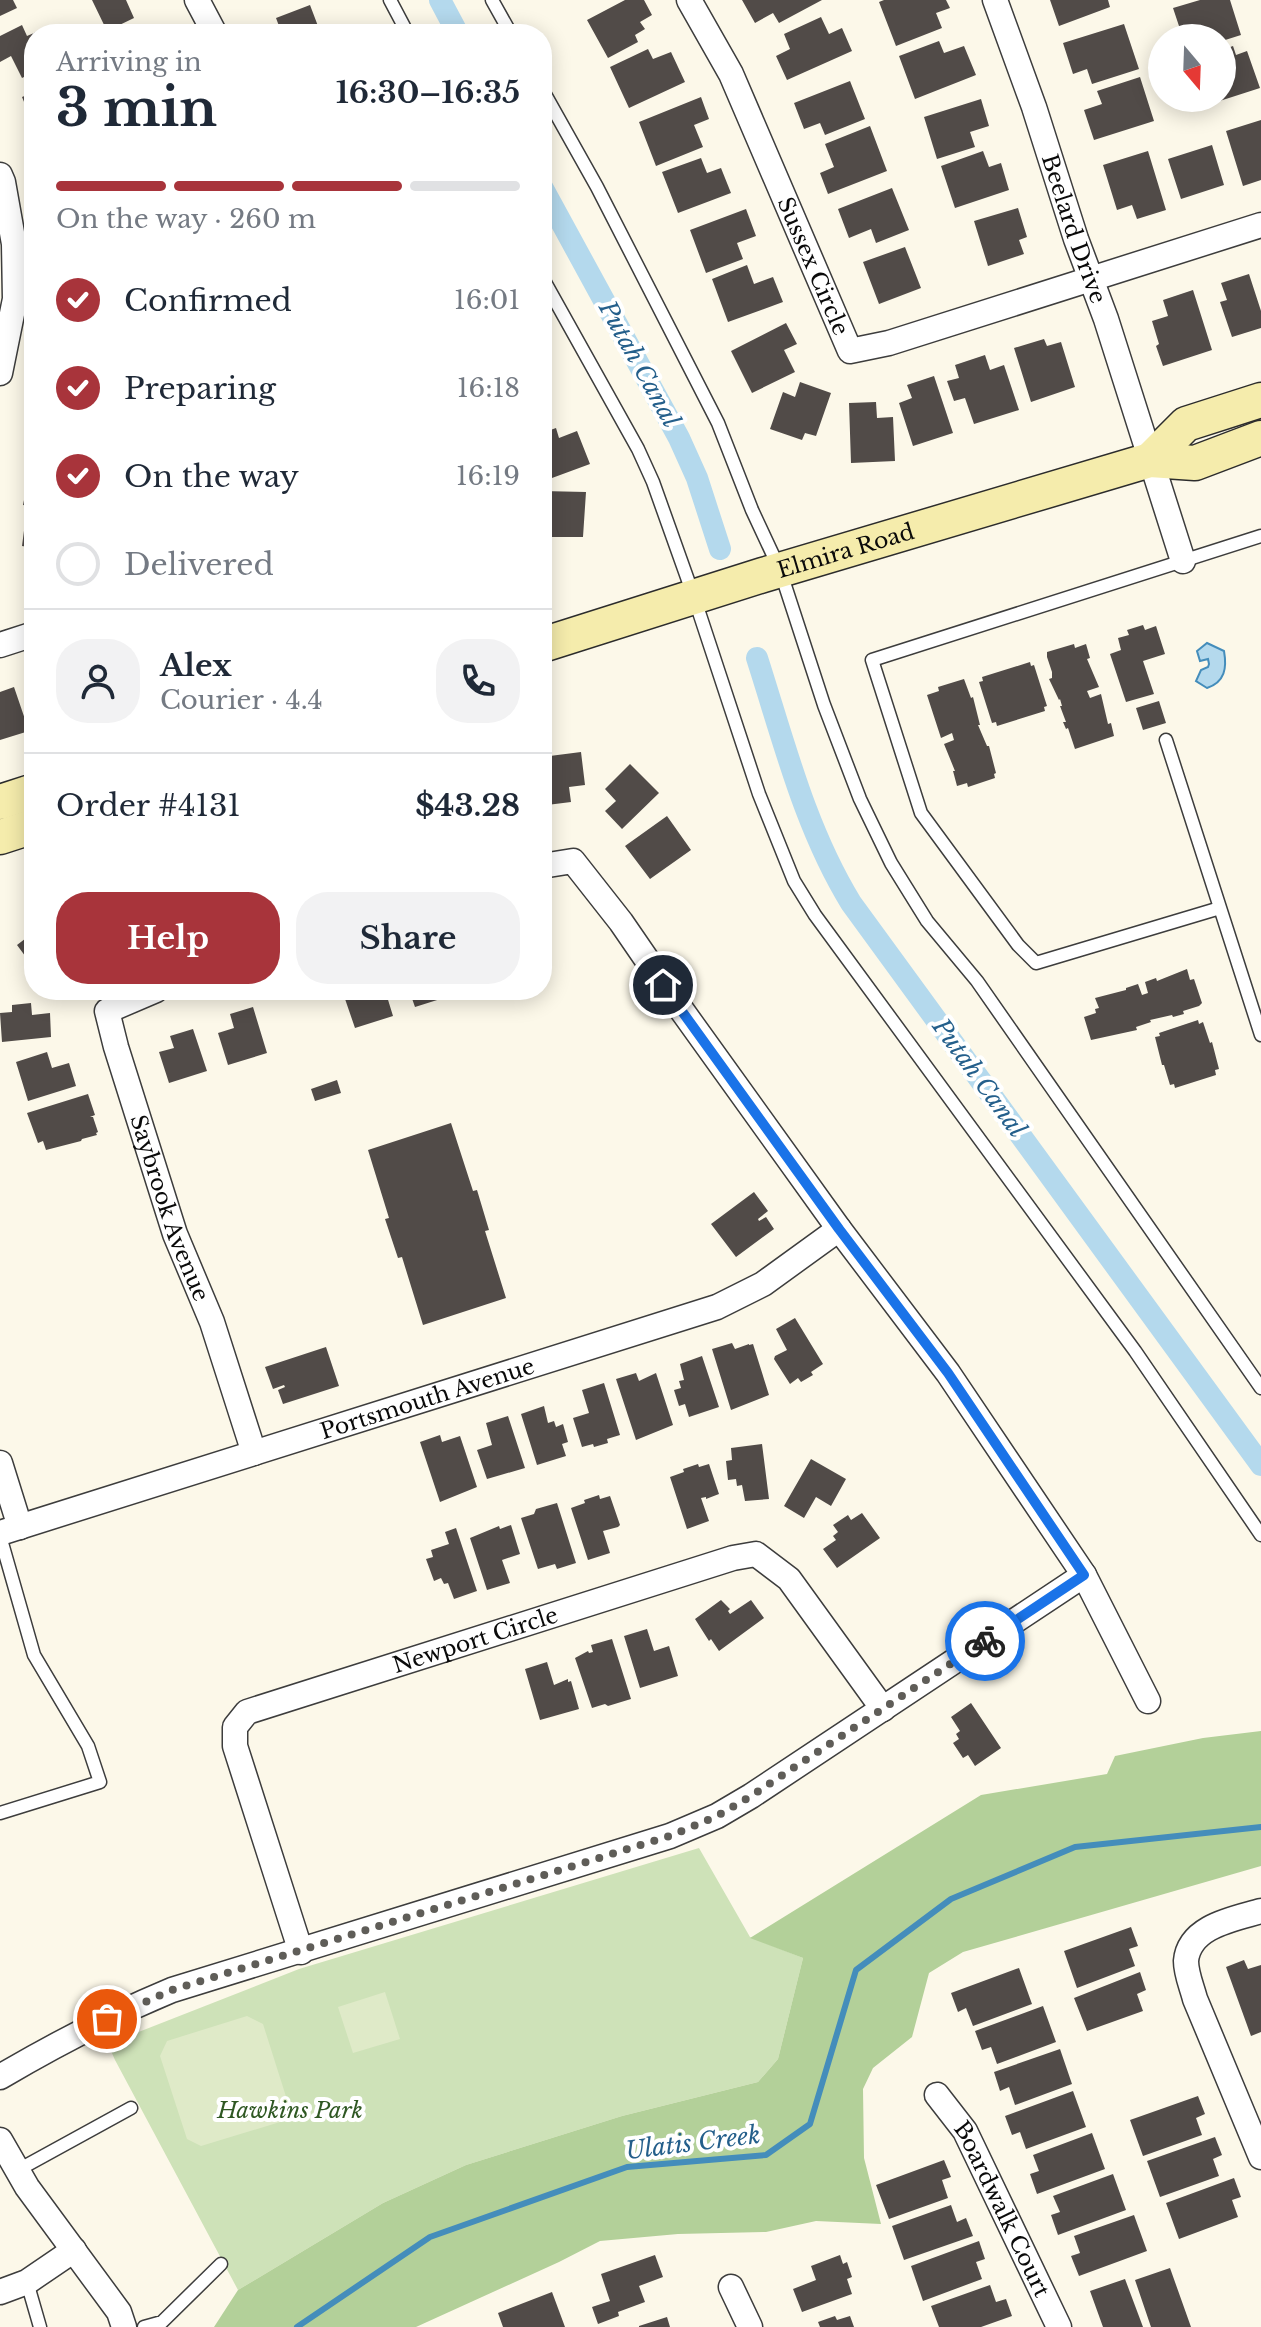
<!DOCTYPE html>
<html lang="en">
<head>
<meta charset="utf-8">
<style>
	:root { --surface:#fff; --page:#f2f2f3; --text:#1f2937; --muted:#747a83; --line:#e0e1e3; --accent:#a8343b }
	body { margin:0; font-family:"Libre Baskerville",serif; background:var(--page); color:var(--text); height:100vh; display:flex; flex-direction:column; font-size:30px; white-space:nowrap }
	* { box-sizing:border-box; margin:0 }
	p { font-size:26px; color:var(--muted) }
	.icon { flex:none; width:44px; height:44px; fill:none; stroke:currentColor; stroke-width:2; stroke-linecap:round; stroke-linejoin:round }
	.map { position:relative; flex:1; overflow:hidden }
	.sheet { position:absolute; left:24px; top:24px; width:528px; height:976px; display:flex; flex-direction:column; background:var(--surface); border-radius:32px; box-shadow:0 4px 20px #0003 }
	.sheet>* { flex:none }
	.needle { width:52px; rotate:161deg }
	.controls { position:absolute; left:1148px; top:24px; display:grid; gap:16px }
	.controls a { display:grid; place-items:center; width:88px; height:88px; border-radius:50%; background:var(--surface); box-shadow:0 4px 20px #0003; font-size:40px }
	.pin { position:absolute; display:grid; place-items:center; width:68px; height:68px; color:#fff; margin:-34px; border:4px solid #fff; border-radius:50%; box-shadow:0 2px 8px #0007 }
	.courier { position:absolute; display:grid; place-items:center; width:80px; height:80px; margin:-40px; border:6px solid #1a73e8; border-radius:50%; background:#fff; color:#222; box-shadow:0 2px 10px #0007 }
	.summary em { font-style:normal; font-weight:700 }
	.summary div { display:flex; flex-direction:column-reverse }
	.summary { display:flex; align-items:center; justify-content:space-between; height:136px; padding:0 32px }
	h1 { font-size:52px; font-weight:700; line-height:60px }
	.bar { display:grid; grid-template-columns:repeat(4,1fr); gap:12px 8px; align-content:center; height:96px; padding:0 32px }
	.bar i { height:10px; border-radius:6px; background:var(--line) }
	.bar .on { background:var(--accent) }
	.bar p { grid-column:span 4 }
	.line { display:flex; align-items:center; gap:20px; padding:0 32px; border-top:2px solid var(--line) }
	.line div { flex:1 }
	.round { display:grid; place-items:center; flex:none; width:84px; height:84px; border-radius:32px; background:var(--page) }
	ol { padding:0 32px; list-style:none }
	li { display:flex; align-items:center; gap:24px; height:88px }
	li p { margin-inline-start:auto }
	li .icon { padding:8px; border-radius:50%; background:var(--accent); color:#fff; stroke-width:4 }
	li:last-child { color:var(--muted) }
	li i { width:44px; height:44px; border:4px solid var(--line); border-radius:50% }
	.button { display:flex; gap:16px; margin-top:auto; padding:16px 32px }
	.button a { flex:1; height:92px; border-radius:32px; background:var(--accent); color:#fff; font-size:32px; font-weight:700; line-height:92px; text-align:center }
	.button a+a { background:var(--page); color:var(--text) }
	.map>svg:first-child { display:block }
	.green { fill:#cee2b8 }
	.forest { fill:#b3d099 }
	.pitch { fill:#dfeac8 }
	.water { fill:#b4d9ed; stroke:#448dbb; stroke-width:2 }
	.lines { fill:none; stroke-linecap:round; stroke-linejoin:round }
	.stream { stroke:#448dbb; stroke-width:6 }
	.canal { stroke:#b4d9ed; stroke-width:22 }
	.building { fill:#514b48 }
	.service-casing { stroke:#3d3d3d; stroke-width:15 }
	.minor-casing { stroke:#3d3d3d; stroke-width:27 }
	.secondary-casing { stroke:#2c2c2c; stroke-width:37 }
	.service { stroke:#fff; stroke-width:12 }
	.minor { stroke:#fff; stroke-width:24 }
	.secondary { stroke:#f5ecac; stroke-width:34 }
	.done { stroke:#5f5d58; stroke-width:8; stroke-dasharray:0 14.4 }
	.route { stroke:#1a73e8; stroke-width:10 }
	.labels { text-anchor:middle; stroke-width:8; stroke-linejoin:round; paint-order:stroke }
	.street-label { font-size:22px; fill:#0a0a0a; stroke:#fff }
	.park-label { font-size:22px; font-style:italic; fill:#2f5823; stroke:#fff }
	.water-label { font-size:24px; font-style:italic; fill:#245f8b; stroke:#fff }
</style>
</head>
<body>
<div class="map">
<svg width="1261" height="2327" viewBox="0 0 1261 2327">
	<rect width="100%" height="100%" fill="#fcf8e9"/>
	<path class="green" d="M699,1848L750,1937L803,1958L778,2059L758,2082L622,2116L466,2165L383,2203L238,2290L115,2060L108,2044L299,1969Z"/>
	<path class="forest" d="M1261,1731V1866L963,1952L929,1973L912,2037L873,2068L863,2089L864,2158L881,2224L816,2221L766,2232L678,2234L600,2241L559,2262L416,2327H214L238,2290L383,2203L466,2165L622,2116L758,2082L778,2059L803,1958L750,1938L981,1795L1107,1774L1115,1756L1203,1738Z"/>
	<path class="pitch" d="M385,1992L400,2039L353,2053L338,2007Z
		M247,2016L263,2024L289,2106L280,2122L201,2146L187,2139L160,2056L167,2041Z"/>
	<path class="water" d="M1207,643L1224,651C1227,668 1225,682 1207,688L1196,681L1201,670L1208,667L1209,664L1208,659L1200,661L1197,651Z"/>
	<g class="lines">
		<path class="stream" d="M297,2327L430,2237L627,2167L766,2155L810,2124L856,1970L951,1899L1075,1847L1261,1827"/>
		<path class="canal" d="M440,0L458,34
			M542,187L679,438L697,478L720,549
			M757,658C784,742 805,828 851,903L1261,1465"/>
	</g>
	<path class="building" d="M0,0H13L17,8L0,16Z
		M92,0H126L134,18L107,31Z
		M625,0H644L652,15L640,22L645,29L635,35L638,42L608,58L587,20Z
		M742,0H822L779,23L773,13L755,23Z
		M884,0H946L950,8L936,13L942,28L896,46L879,2Z
		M1050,0H1108L1110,7L1059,26Z
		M1200,0H1230L1241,35L1222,41V38H1183L1173,8Z
		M310,5L321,34H282L276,18Z
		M821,17L829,34L842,28L852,51L787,80L776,56L790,49L784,34Z
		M1124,24L1139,69L1092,84L1087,69L1073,74L1063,43Z
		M22,25L27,36L43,29L46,34H34V72L22,78L11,56L0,62V36Z
		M939,41L944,53L964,46L976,75L915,99L899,56Z
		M1233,46L1236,55L1247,51L1260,88L1201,107L1198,98H1222V50Z
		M648,49L653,59L671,52L685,82L629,108L610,67Z
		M1140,77L1154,121L1094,140L1084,110L1102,104L1097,91Z
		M850,81L865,119L825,135L820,123L804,129L794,103Z
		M34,92V126L22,97Z
		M701,97L709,119L694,125L703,147L656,166L639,122Z
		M981,99L989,126L970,132L975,147L937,159L924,117Z
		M1261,120V180L1243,186L1226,131Z
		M870,126L887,171L828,194L820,173L834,167L825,144Z
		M1212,145L1224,185L1181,199L1168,159Z
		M983,151L989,167L1001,163L1009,190L955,208L941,166Z
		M1148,151L1166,210L1137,219L1132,205L1117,210L1103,165Z
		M701,158L707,173L721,168L731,193L678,213L662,172Z
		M892,188L909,230L876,243L871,229L849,238L838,209Z
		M1018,208L1027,237L1019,240L1024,254L988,266L974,221Z
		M746,209L756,236L737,243L743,259L706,273L690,230Z
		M905,247L921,288L879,304L863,262Z
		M747,265L754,284L773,277L783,302L728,322L712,279Z
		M1249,274L1261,311V328L1232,337L1220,302L1227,300L1221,283Z
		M1193,290L1212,350L1163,366L1156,346L1159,344L1152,321L1168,316L1163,300Z
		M786,323L797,344L784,350L795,372L752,393L731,351Z
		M1044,339L1047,346L1061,342L1075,387L1031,402L1014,348Z
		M985,355L990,370L1004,365L1019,410L974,424L965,398L954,401L947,381L959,378L955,365Z
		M934,376L953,433L913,446L899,403L912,398L907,385Z
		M800,382L831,393L816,436L805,433L802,440L770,429L783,392L795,397Z
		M876,402L877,418L893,417L895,461L851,463L849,403Z
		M556,428L559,438L577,431L590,464L552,478L544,457L542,458V433Z
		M28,480L34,481V507L23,505Z
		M542,491L586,492L583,537H542Z
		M25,523L34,525V548L22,546Z
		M1143,625L1145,630L1156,626L1165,654L1143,661L1154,694L1126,702L1110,654L1121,650L1118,638L1129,635L1127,630Z
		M1074,644L1075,648L1086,644L1090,658L1087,659L1099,687L1087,691L1090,698L1101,694L1108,724L1111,723L1114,736L1075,749L1068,728L1066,729L1063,722H1066L1060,706H1062L1060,699L1059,700L1049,679L1052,678V672L1047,657V652Z
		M1030,662L1031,666L1034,665L1047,706L1044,707L1045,711L997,726L996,722L992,723L979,682L983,681L982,677Z
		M964,679L971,698L973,697L980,725H978L987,746H989L996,773L994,774L995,778L968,787L967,783L957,786L953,771H955L944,744L954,740L952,733L941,738L927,695L939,691L938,687Z
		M14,687L29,731L0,740V692Z
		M1159,701L1166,723L1143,730L1136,708Z
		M581,752L585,785L569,787L571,802L547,805L542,757Z
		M630,764L659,793L622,829L605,811L616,801L605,789Z
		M667,816L691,850L650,879L625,846Z
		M34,932V968L17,945Z
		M1187,969L1190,980L1194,979L1202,1003L1199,1006L1183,1011L1184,1014L1173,1017L1172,1015L1150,1020L1151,1022L1136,1027L1137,1030L1091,1040L1084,1017L1096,1013L1095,1009L1099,1008L1095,998L1126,990V988L1138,984L1142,995L1148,993L1145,982L1156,978L1157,981Z
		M362,990H385L393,1016L355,1028L344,996Z
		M409,990H451L453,995L415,1007Z
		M31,1003L32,1015L50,1013L51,1037L2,1042L0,1013L12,1012V1005Z
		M253,1007L267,1053L228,1065L218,1033L234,1028L230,1014Z
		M1198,1020L1199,1024L1203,1022L1210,1043L1212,1042L1219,1069L1215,1070L1216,1075L1175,1088L1174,1084L1170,1085L1164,1065H1162L1155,1037L1160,1036L1159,1033Z
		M193,1029L207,1071L169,1083L159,1052L174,1048L170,1036Z
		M47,1052L52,1068L69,1063L76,1086L28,1101L16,1062Z
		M337,1080L341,1093L315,1101L311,1089Z
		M88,1094L95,1115L90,1117H93L98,1132L96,1133L97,1135L82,1139L81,1141L46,1150L43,1141L38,1143L27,1113Z
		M451,1123L473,1191L477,1190L489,1230L485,1231L506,1298L423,1325L402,1257L398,1258L385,1219L389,1218L368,1150Z
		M754,1192L768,1211L758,1219L759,1221L766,1217L774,1229L736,1257L711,1224Z
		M795,1318L823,1364L811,1372L813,1375L801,1382L798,1378L790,1384L774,1359L775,1356L787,1350L776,1329Z
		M732,1343L735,1349L749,1344V1345L753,1344L769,1395L731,1410L712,1349Z
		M326,1347L339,1386L283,1404L278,1390L285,1387L284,1385L273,1389L265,1367Z
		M702,1356L719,1407L689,1417L685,1404L679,1406L674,1390L681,1388L679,1381L684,1380L680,1364Z
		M636,1373L639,1381L656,1373L673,1425L636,1440L616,1379Z
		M604,1383L620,1435L607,1439L608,1443L594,1447L593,1444L582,1447L573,1418L589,1413L582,1390Z
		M544,1406L548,1423L554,1421L556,1427L563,1424L568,1442L562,1444L566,1456L537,1465L521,1414Z
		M508,1416L525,1468L487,1479L477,1450L492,1445L486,1423Z
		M440,1435L442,1442L460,1436L477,1487L440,1502L420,1442Z
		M762,1444L769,1499L745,1501L742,1485L737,1486L736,1479L728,1480L726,1461L732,1460L731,1448Z
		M811,1459L846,1479L831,1506L816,1497L804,1518L784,1506Z
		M698,1464L699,1467L709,1464L719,1494L706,1499V1497L701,1498L709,1521L687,1529L670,1477L684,1472L683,1469Z
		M599,1495L600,1499L610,1496L620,1525L618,1527L603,1531L610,1553L588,1560L571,1508L585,1503L584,1500Z
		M557,1503L576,1563L557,1569L555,1564L538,1569L521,1518L534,1514L536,1509Z
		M862,1513L880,1538L837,1568L823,1549L836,1540L833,1536L838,1532L833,1525L848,1515L851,1520Z
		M511,1525L520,1554L502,1560L510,1583L487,1590L470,1538L499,1526L500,1529Z
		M456,1528L477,1591L454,1599L448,1583L444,1584L441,1578L434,1581L426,1559L433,1557L431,1550L449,1544L445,1532Z
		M721,1600L730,1609L728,1611L730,1614L751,1600L764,1618L719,1651L711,1639L709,1641L695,1619Z
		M647,1629L654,1651L669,1646L678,1676L640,1688L624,1636Z
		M612,1639L631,1699L608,1706L605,1704L592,1708L575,1658L588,1651L589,1653L593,1652L591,1645Z
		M547,1662L554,1685L568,1679V1682L571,1681L579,1709L540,1720L525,1669Z
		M971,1703L1001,1748L975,1766L968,1755L963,1758L953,1743L959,1739L956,1734L960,1731L951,1717Z
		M1131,1927L1138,1946L1129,1949L1135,1966L1077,1988L1064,1951Z
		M1244,1960L1248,1969L1261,1965V2032L1251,2036L1226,1967Z
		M1019,1968L1032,2004L973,2026L966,2008L958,2012L951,1993Z
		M1140,1972L1146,1990L1137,1994L1143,2011L1087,2031L1074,1998Z
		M1043,2006L1056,2042L997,2064L991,2047L982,2050L975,2031Z
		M1060,2049L1072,2084L1015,2105L1009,2087L1000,2091L994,2072Z
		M1073,2091L1086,2127L1026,2149L1020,2132L1012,2135L1005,2116Z
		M1198,2096L1205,2114L1196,2118L1202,2135L1143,2156L1130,2120Z
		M1092,2133L1105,2169L1037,2194L1030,2174L1039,2171L1033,2155Z
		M1215,2137L1222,2155L1213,2159L1219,2176L1160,2197L1147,2161Z
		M944,2160L951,2177L942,2180L948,2198L889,2219L876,2185Z
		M1113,2174L1126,2210L1058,2235L1051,2215L1060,2212L1053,2196Z
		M1234,2178L1241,2197L1232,2200L1238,2217L1179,2239L1166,2203Z
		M951,2205L957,2222L966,2218L973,2236L904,2260L892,2226Z
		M1134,2215L1147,2251L1079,2276L1071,2256L1080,2253L1074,2236Z
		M979,2241L985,2259L976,2262L982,2279L923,2301L911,2266Z
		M655,2255L663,2277L639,2286L645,2302L618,2312L619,2316L598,2324L592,2307L610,2301L601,2274Z
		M840,2255L843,2264L847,2262L852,2277L847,2279L852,2294L802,2312L793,2289L816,2280L811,2266Z
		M1170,2268L1191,2327H1151L1135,2280Z
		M1125,2279L1143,2327H1103L1090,2291Z
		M990,2285L996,2302L1006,2299L1012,2316L981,2327H939L931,2306Z
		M552,2292L565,2327H503L498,2313Z
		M835,2316L837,2320L850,2316L854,2327H820L818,2322Z
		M667,2317L670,2327H639V2326Z"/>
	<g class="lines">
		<g class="service-casing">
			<path id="service" d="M390,0L408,34
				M492,0L511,34
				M542,89L597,187L718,423L752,510L780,570L824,705L860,799L891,863L927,921L977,981L1261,1388
				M542,277L638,449L653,482L694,597L759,794L794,881L815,915L1135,1351L1261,1535
				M1166,740L1261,1035
				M1220,908L1036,963L1018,945L921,813L872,660L1261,536
				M0,1536L34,1655L88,1746L100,1782L0,1813
				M18,2170L131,2108
				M27,2282L40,2327
				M144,2327L162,2322L221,2264"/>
		</g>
		<g class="minor-casing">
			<g id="minor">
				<path d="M197,0L215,34"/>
				<path id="s1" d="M689,0L731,74L850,351L889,343L1261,225"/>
				<path id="s2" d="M995,0L1034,107L1076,239L1106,319L1183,561"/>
				<path d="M0,175L3,182L14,244L15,299L0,373"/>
				<path d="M0,645L34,634"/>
				<path d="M542,866L573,861L621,922L678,1005L839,1229L948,1373L1084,1575L1148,1701"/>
				<path id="s3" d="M156,990L107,1011L116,1047L175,1234L212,1322L254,1453"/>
				<path d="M0,1463L20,1527"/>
				<path id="s4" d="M0,1533L717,1307L763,1284L839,1229"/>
				<path d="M1261,1911C1234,1919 1189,1926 1186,1961C1186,1974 1192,1987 1195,1999L1261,2157"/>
				<path id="s5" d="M301,1952L235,1746V1727L247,1712L733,1558L756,1554L789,1579L883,1709"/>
				<path d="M0,2077C56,2044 112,2015 172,1990L670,1836L717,1816L751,1796L1084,1575"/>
				<path id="s6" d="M937,2095L965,2131L1059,2327"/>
				<path d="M0,2140L27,2187L119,2312L124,2327"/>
				<path d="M731,2287L750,2327"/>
				<path d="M0,2292L27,2282L74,2250"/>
			</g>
		</g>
		<g class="secondary-casing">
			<g id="secondary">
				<path d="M1150,460L1186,424L1261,400"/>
				<path id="s7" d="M542,645L763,575L1150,460L1195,463L1261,438"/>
				<path d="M0,802L34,791"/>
				<path d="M0,837L34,826"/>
			</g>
		</g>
		<use href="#service" class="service"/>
		<use href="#minor" class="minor"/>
		<use href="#secondary" class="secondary"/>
	</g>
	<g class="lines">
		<path class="done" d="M107,2019L172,1990L670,1836L717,1816L751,1796L985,1641"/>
		<path class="route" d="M663,985L839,1229L948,1373L1084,1575L985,1641"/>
	</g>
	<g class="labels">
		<g class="street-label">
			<text dy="8" stroke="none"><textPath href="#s2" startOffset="242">Beelard Drive</textPath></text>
			<text dy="8" stroke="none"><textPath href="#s1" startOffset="294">Sussex Circle</textPath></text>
			<text dy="8" stroke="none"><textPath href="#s7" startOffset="318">Elmira Road</textPath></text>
			<text dy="8" stroke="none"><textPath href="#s3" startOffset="260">Saybrook Avenue</textPath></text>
			<text dy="8" stroke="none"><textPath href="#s4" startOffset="448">Portsmouth Avenue</textPath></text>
			<text dy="8" stroke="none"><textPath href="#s5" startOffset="494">Newport Circle</textPath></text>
			<text dy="8" stroke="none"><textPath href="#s6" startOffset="132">Boardwalk Court</textPath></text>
		</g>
		<g class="park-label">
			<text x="290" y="2118">Hawkins Park</text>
		</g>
		<g class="water-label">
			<text transform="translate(639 364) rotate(61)" y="8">Putah Canal</text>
			<text transform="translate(979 1078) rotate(54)" y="8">Putah Canal</text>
			<text transform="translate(693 2143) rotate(-7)" y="8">Ulatis Creek</text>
		</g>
	</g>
</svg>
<div class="controls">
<a><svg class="needle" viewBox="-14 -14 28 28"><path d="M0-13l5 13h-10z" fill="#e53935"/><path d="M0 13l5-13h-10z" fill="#747a83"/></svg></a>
</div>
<div class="pin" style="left:107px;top:2019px;background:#ea580c"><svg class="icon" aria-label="bag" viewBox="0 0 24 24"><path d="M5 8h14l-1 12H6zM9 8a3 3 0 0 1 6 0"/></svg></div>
<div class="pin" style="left:663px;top:985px;background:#1f2937"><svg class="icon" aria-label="home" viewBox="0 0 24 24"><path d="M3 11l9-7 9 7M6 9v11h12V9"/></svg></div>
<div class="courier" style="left:985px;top:1641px"><svg class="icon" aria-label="bike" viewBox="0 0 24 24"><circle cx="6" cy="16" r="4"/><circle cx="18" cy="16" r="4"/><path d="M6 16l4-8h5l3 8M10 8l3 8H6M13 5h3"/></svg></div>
<section class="sheet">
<div class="summary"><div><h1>3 min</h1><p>Arriving in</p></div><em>16:30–16:35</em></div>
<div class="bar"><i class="on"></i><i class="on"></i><i class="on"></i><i></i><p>On the way · 260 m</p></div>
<ol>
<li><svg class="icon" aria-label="check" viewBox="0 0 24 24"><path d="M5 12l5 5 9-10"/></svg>Confirmed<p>16:01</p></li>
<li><svg class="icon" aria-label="check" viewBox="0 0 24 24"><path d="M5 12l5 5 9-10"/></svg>Preparing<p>16:18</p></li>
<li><svg class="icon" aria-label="check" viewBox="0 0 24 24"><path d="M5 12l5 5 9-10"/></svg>On the way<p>16:19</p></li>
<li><i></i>Delivered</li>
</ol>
<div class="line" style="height:144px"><a class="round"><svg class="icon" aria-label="person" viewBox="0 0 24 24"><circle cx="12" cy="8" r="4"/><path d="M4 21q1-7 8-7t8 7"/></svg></a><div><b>Alex</b><p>Courier · 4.4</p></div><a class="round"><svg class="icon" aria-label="phone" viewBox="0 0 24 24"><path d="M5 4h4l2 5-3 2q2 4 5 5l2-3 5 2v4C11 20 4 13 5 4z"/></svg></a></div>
<div class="line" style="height:104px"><div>Order #4131</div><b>$43.28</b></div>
<div class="button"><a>Help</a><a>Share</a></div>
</section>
</div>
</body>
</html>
